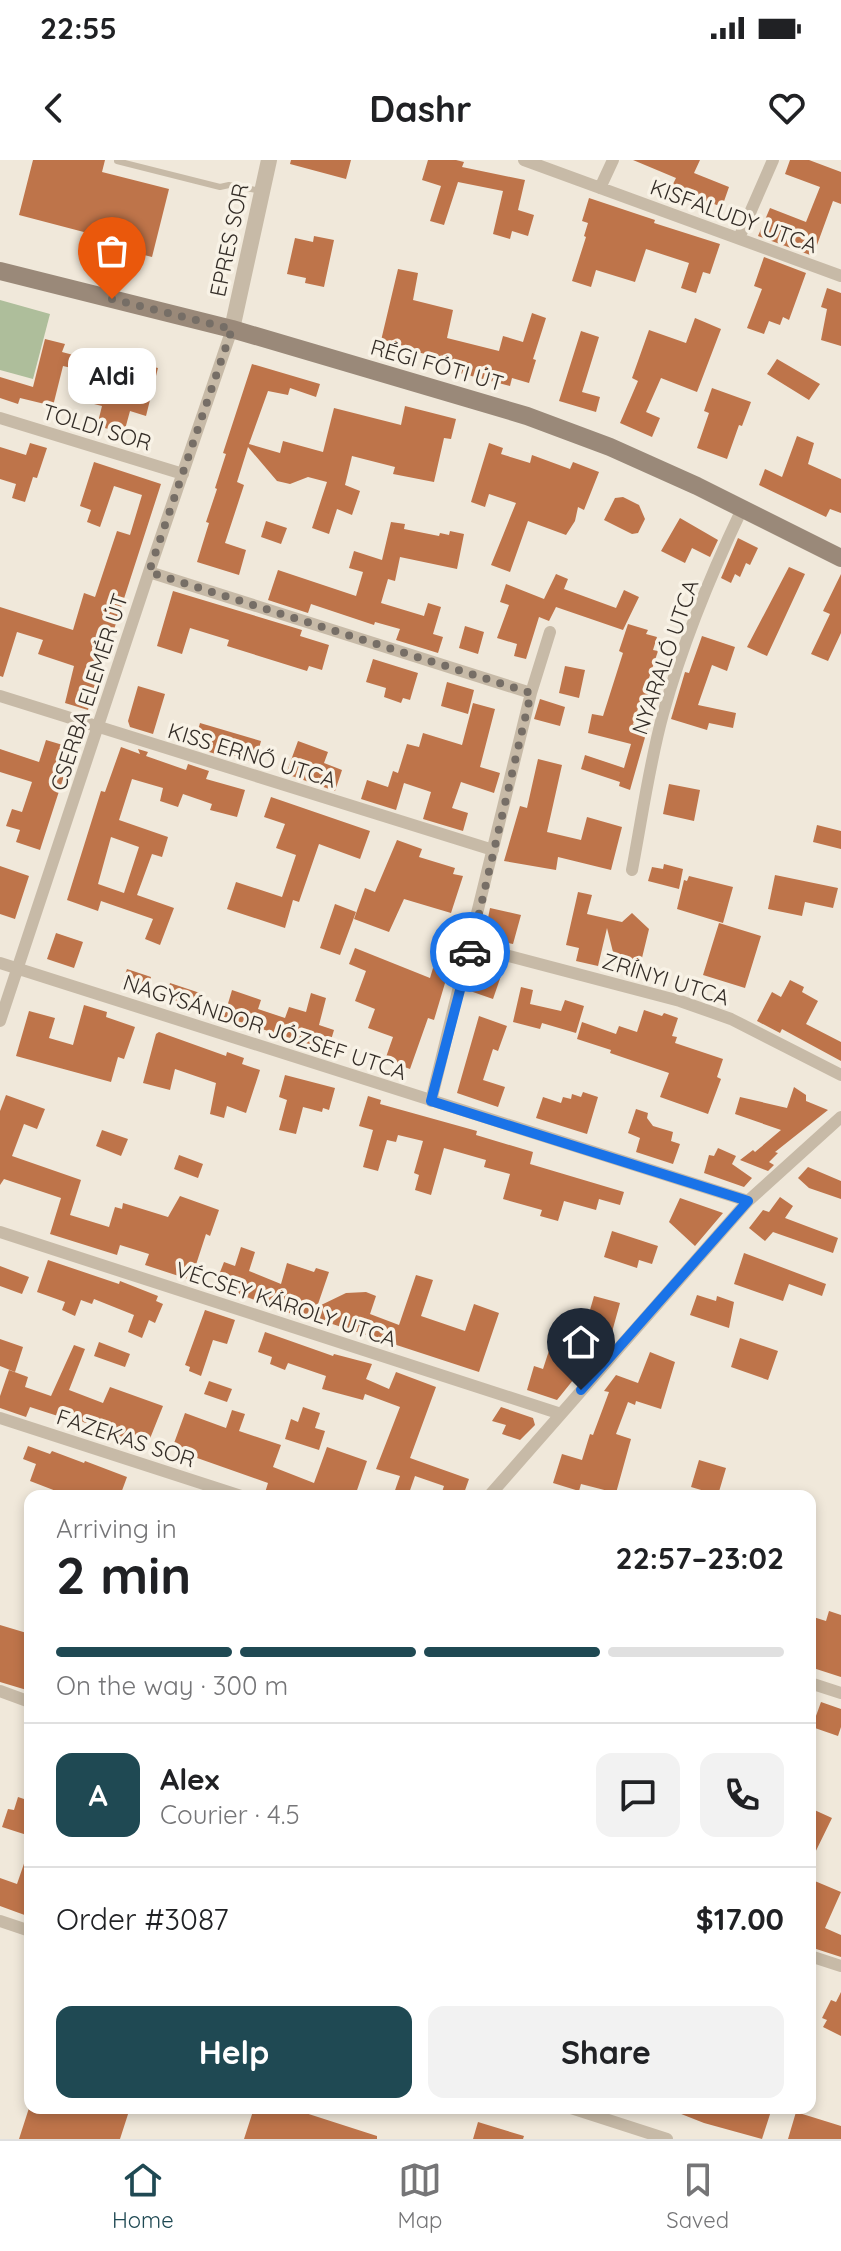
<!DOCTYPE html>
<html lang="en">
<head>
<meta charset="utf-8">
<style>
	:root { --surface:#fff; --page:#f2f2f2; --text:#202124; --muted:#757577; --line:#e0e0e0; --accent:#1f4953 }
	body { margin:0; font-family:Quicksand,sans-serif; background:var(--page); color:var(--text); height:100vh; display:flex; flex-direction:column; font-size:30px; white-space:nowrap }
	* { box-sizing:border-box; margin:0 }
	p { font-size:26px; color:var(--muted) }
	.icon { flex:none; width:44px; height:44px; fill:none; stroke:currentColor; stroke-width:2; stroke-linecap:round; stroke-linejoin:round }
	.map { position:relative; flex:1; overflow:hidden }
	.panel { position:absolute; left:24px; top:1330px; width:792px; height:624px; display:flex; flex-direction:column; background:var(--surface); border-radius:16px; box-shadow:0 4px 12px #0003 }
	.panel>* { flex:none }
	.pin { position:absolute; display:grid; place-items:center; width:68px; height:68px; color:#fff; margin:-82px -34px; border-radius:50% 50% 50% 0; rotate:-45deg; box-shadow:0 0 8px #0007 }
	.pin .icon { rotate:45deg }
	.courier { position:absolute; display:grid; place-items:center; width:80px; height:80px; margin:-40px; border:6px solid #1a73e8; border-radius:50%; background:#fff; color:#222; box-shadow:0 2px 10px #0007 }
	.bubble { position:absolute; height:56px; border-radius:16px; background:var(--surface); box-shadow:0 4px 12px #0003; font-size:26px; font-weight:700; line-height:56px; text-align:center }
	.overview em { font-style:normal; font-weight:700 }
	.overview div { display:flex; flex-direction:column-reverse }
	.overview { display:flex; align-items:center; justify-content:space-between; height:136px; padding:0 32px }
	h1 { font-size:52px; font-weight:700; line-height:60px }
	.bar { display:grid; grid-template-columns:repeat(4,1fr); gap:12px 8px; align-content:center; height:96px; padding:0 32px }
	.bar i { height:10px; border-radius:6px; background:var(--line) }
	.bar .on { background:var(--accent) }
	.bar p { grid-column:span 4 }
	.line { display:flex; align-items:center; gap:20px; padding:0 32px; border-top:2px solid var(--line) }
	.line div { flex:1 }
	.round { display:grid; place-items:center; flex:none; width:84px; height:84px; border-radius:16px; background:var(--page) }
	.action { display:flex; gap:16px; margin-top:auto; padding:16px 32px }
	.action a { flex:1; height:92px; border-radius:16px; background:var(--accent); color:#fff; font-size:32px; font-weight:700; line-height:92px; text-align:center }
	.action a+a { background:var(--page); color:var(--text) }
	.status { display:flex; justify-content:space-between; align-items:center; height:56px; padding:0 40px; background:var(--surface); direction:ltr }
	.status svg { height:22px; fill:currentColor }
	header { display:flex; justify-content:space-between; align-items:center; height:104px; padding:0 32px; background:var(--surface); font-size:36px; font-weight:700 }
	.dock { display:flex; justify-content:space-around; align-items:center; height:112px; border-top:2px solid var(--line); background:var(--surface); font-size:22px; color:var(--muted) }
	.dock a { display:grid; justify-items:center; gap:4px }
	.dock .on { color:var(--accent) }
	.map>svg:first-child { display:block }
	.green { fill:#aebe9b }
	.building { fill:#be744a; fill-rule:evenodd }
	.lines { fill:none; stroke-linecap:round; stroke-linejoin:round }
	.service { stroke:#c7baa7; stroke-width:6 }
	.minor { stroke:#c7baa7; stroke-width:12 }
	.tertiary { stroke:#c7baa7; stroke-width:16 }
	.secondary { stroke:#9a8979; stroke-width:18 }
	.done { stroke:#766e66; stroke-width:8; stroke-dasharray:0 14.4 }
	.route { stroke:#1a73e8; stroke-width:10 }
	.labels { text-anchor:middle; stroke-width:7; stroke-linejoin:round; paint-order:stroke }
	.street-label { font-size:22px; fill:#342d27; stroke:#f8f2e6 }
</style>
</head>
<body>
<div class="status"><b>22:55</b><svg viewBox="0 0 49 12"><path d="M0 12V9h3v3zM5 12V6h3v6zM10 12V3h3v9zM15 12V0h3v12zM26 1h20v11H26zM47 4h2v5h-2z"/></svg></div>
<header><svg class="icon" aria-label="back" viewBox="0 0 24 24"><path d="M15 5l-7 7 7 7"/></svg>Dashr<svg class="icon" aria-label="heart" viewBox="0 0 24 24"><path d="M12 20l-8-8c-3-5 5-10 8-4 3-6 11-1 8 4z"/></svg></header>
<div class="map">
<svg width="841" height="1979" viewBox="0 0 841 1979">
	<rect width="100%" height="100%" fill="#f0e8da"/>
	<path class="green" d="M0,140L50,154L33,219L0,210Z"/>
	<path class="building" d="M33,0H105L102,12L169,29L152,97L97,83L99,76L19,55Z
		M291,0H351L346,19L290,4Z
		M428,0H456L464,2L462,7L525,20L518,50L534,55L528,76L512,71L510,79L493,74L503,31L458,22L444,65L430,61L441,26L422,20Z
		M633,0H700L694,13L729,27L722,47L688,34L673,24L676,18Z
		M790,0H809L841,12V44L833,41L813,96L758,76L770,48L806,62L820,27L785,14Z
		M589,38L655,60L654,63L720,84L710,114L703,112L696,133L681,128L689,103L646,89L635,122L596,110L591,127L572,121L586,77L584,76L588,63L582,61Z
		M314,76L334,80L324,127L305,123L306,118L287,114L295,78L313,82Z
		M764,97L806,113L789,160L783,157L780,165L769,161L764,174L747,168L762,129L754,126Z
		M398,109L418,113L413,140L453,150L447,178L499,191L503,176L523,182L532,153L546,158L533,199L536,200L529,223L512,218L510,226L456,212L459,202L400,188L399,194L379,189Z
		M827,128L841,133V186L821,180L827,149L821,147Z
		M695,158L721,169L697,232L661,218L646,252L660,258L652,277L620,263L638,221L632,218L649,170L686,183Z
		M581,171L599,177L582,232L600,237L596,252L559,241Z
		M45,179L65,184L62,192L96,201L98,194L158,208L146,256L130,251L124,273L97,266L102,246L90,243L97,214L63,206L53,246L20,238L18,244L0,238V217L33,227Z
		M777,199L820,224L809,240L767,214Z
		M252,204L320,224L316,237L290,228L288,235L268,231L249,284L280,293L283,281L323,292L334,248L401,265L405,246L456,259L451,279L444,278L434,322L393,314L395,307L352,296L345,325L360,331L352,355L337,349L329,374L312,368L327,322L308,317L290,324L277,321L248,287L237,322L244,325L225,383L246,390L239,415L197,402L209,363L206,362L217,329L215,328L226,294L223,293Z
		M712,228L751,242L742,266L739,265L727,299L697,288L709,253L704,251Z
		M797,276L814,283L808,304L841,319V353L830,349L826,357L759,325L765,309L782,317Z
		M30,283L47,288L37,318L33,317L25,342L12,338L16,324L0,319V287L26,295Z
		M489,283L503,288L501,294L530,303L532,295L570,309L573,302L599,312L584,350L578,347L575,361L566,375L528,361L510,412L491,405L516,343L489,334L485,347L471,342Z
		M94,302L161,324L88,550L65,543L74,506L38,494L43,480L17,472L3,517L0,516V447L73,470L84,433L95,437L117,371L130,375L142,335L114,326L100,367L87,362L91,350L80,346Z
		M623,337L639,345L645,359L638,373L632,374L604,360L615,338Z
		M680,358L718,380L710,397L692,388L685,403L661,391Z
		M266,361L287,368L281,384L261,377Z
		M391,362L405,364L404,369L439,376L440,373L449,375L450,371L464,374L457,409L400,397L395,421L388,419L381,443L424,456L428,443L441,447L433,474L443,477L438,493L396,480L400,469L375,462L374,465L311,444L308,453L268,440L278,410L356,436L363,412L349,408L354,391L382,400Z
		M738,378L758,388L750,405L746,403L740,417L735,414L731,423L721,418Z
		M789,407L805,414L767,496L747,487Z
		M556,414L568,419L564,429L616,448L624,430L639,437L623,470L556,447L549,461L539,457L526,499L514,496L517,484L497,478L509,445L500,442L506,424L544,439Z
		M841,414V473L828,501L811,494L830,454L823,451Z
		M173,431L302,470L300,476L329,485L322,510L309,506L307,511L227,486L229,480L190,468L182,494L157,486Z
		M628,464L648,470L646,474L657,477L653,490L658,491L649,518L653,519L647,538L642,536L633,564L648,567L630,630L619,626L620,622L581,609L585,595L624,608L631,584L588,573L592,554L603,556L623,493L619,491Z
		M465,466L484,472L478,494L459,488Z
		M702,476L735,487L727,511L712,505L698,545L736,553L733,568L709,563L707,570L671,559L685,512L689,513Z
		M373,499L418,513L410,540L403,538L401,543L384,537L386,528L366,522Z
		M565,506L585,510L579,538L559,533Z
		M447,522L474,530L468,554L441,546Z
		M138,526L165,534L153,574L130,567L128,561Z
		M540,539L565,547L560,566L534,559Z
		M473,543L495,549L480,607L500,613L494,633L461,622L452,648L468,653L463,671L423,659L431,632L404,623L396,650L361,639L367,620L388,627L393,611L398,613L407,584L419,587L423,573L462,585Z
		M200,563L261,581L255,603L233,595L232,599L193,587Z
		M46,580L73,588L40,690L16,682L20,670L6,666L12,649L22,652L32,622L0,612V589L39,602Z
		M298,581L328,592L324,603L342,610L335,631L286,614Z
		M121,587L140,594L138,589L148,592L146,596L186,610L188,604L209,611L206,619L245,630L237,657L210,650L212,644L183,634L178,647L160,641L163,628L132,619L119,660L168,677L162,697L152,694L137,735L174,748L160,785L145,779L153,759L101,741L98,751L67,740L101,631L105,632ZM111,677L139,687L124,733L98,724Z
		M538,599L562,605L547,672L581,680L587,657L622,667L611,710L558,697L556,710L504,701L520,646L527,648Z
		M669,624L700,630L694,661L663,654Z
		M271,637L370,671L360,699L319,684L299,742L293,740L285,768L227,749L236,722L282,737L296,695L276,688L285,664L264,657Z
		M817,665L841,671V689L813,682Z
		M397,680L422,689L419,697L455,708L453,714L463,716L451,753L404,739L389,772L354,759L365,728L375,732Z
		M664,704L683,709L679,729L648,721L652,707L663,709Z
		M0,706L29,716L15,759L0,754Z
		M775,715L838,728L833,748L805,742L802,756L768,749Z
		M689,716L733,727L723,763L677,749L684,720L687,721Z
		M578,732L592,735L587,754L622,762L632,753L649,769L641,802L617,808L607,768L598,806L576,801L579,788L566,785Z
		M335,744L356,752L340,795L320,788Z
		M490,748L521,755L513,784L484,778Z
		M719,763L761,776L745,828L703,815Z
		M56,773L83,782L74,808L47,799Z
		M355,788L430,818L433,808L448,813L434,860L428,858L410,909L385,900L393,877L368,868L375,849L355,841L366,811L349,804Z
		M482,799L504,807L493,839L470,831Z
		M127,809L151,817L147,831L122,823Z
		M790,820L804,827L802,832L818,841L806,864L841,882V901L782,869L780,873L757,861L772,832L781,837Z
		M170,823L200,833L195,848L166,838Z
		M521,827L533,830L530,844L561,851L565,840L584,846L576,873L542,863L540,869L513,862Z
		M232,830L261,840L258,849L285,858L289,847L306,852L311,833L326,838L319,865L334,870L328,890L224,857Z
		M84,845L107,852L106,857L135,867L124,899L118,897L111,922L16,896L29,851L55,858L49,878L73,885Z
		M644,850L662,856L664,853L678,858L672,876L677,877L675,883L723,899L717,917L721,919L708,954L660,937L669,913L610,893L611,890L577,879L582,862L616,874L619,866L637,872Z
		M479,856L507,866L498,891L493,889L483,920L505,927L498,947L457,933Z
		M159,872L226,896L227,892L244,898L242,904L260,910L246,953L227,946L224,958L210,954L216,923L175,909L170,930L143,923L156,874Z
		M285,915L335,928L329,950L323,948L322,952L303,947L296,974L279,970L287,940L279,937Z
		M794,927L806,935V941L828,950L775,992L778,993L769,1002L774,1005L768,1011L740,1000L753,990L755,992L781,970L735,954L740,937L787,948Z
		M583,932L598,937L587,974L536,958L543,937L561,943L563,937L571,939L572,934L581,937Z
		M6,935L45,949L37,969L24,964L12,996L81,1020L70,1055L109,1067L115,1047L122,1049L123,1043L168,1057L180,1036L219,1050L210,1076L206,1074L191,1120L145,1105L149,1094L120,1085L117,1095L50,1074L61,1038L4,1019L0,1025V951Z
		M368,936L381,940L380,944L477,971L476,975L533,992L530,1004L624,1032L620,1045L599,1039L596,1050L564,1041L558,1061L540,1056L542,1050L503,1039L510,1014L484,1007L486,1000L444,988L431,1035L415,1030L419,1015L414,1013L423,981L398,975L396,982L387,980L378,1011L363,1007L373,970L359,966Z
		M636,949L648,953L647,958L653,966L673,972L671,981L680,984L673,1004L636,992L640,978L628,973Z
		M102,970L128,979L121,996L96,986Z
		M718,988L736,996L732,1004L752,1018L744,1027L704,1013L709,995L714,996Z
		M179,995L203,1004L198,1018L174,1009Z
		M808,1007L841,1021V1039L809,1028L798,1018Z
		M780,1037L793,1046L785,1058L838,1078L833,1093L773,1072L765,1081L749,1068L763,1050L769,1052Z
		M680,1038L723,1053L695,1086L669,1062Z
		M612,1071L658,1086L652,1104L639,1100L637,1108L604,1097Z
		M241,1087L255,1092L249,1111L281,1124L287,1103L314,1112L316,1108L329,1112L317,1147L346,1133L366,1132L376,1136L370,1154L399,1165L416,1115L433,1120L421,1156L465,1171L474,1144L499,1153L479,1212L314,1158L313,1161L300,1157L215,1125L224,1102L235,1106Z
		M744,1093L826,1124L822,1136L789,1124L783,1141L734,1124Z
		M48,1100L119,1124L120,1121L158,1136L156,1141L163,1144L155,1163L149,1160L142,1178L128,1172L134,1155L94,1139L92,1144L81,1140L75,1156L62,1150L65,1142L37,1132Z
		M0,1106L29,1117L22,1134L0,1126Z
		M697,1135L716,1141L717,1136L734,1142L729,1168L690,1155Z
		M594,1136L620,1143L612,1172L586,1164Z
		M205,1150L235,1160L227,1184L213,1180L201,1216L189,1211L190,1207L185,1205Z
		M558,1163L591,1174L578,1214L557,1240L527,1230L534,1206L543,1209Z
		M265,1172L333,1196L334,1194L372,1204L366,1219L389,1229L396,1212L436,1227L410,1298L469,1319L463,1336L442,1332L444,1326L415,1316L408,1336H393L400,1316L376,1309L400,1247L365,1234L363,1240L322,1229L326,1216L288,1203L285,1210L270,1204L272,1197L258,1192Z
		M740,1178L778,1191L768,1220L731,1207Z
		M0,1179L23,1187L15,1212L0,1206Z
		M99,1182L130,1194L125,1207L94,1196Z
		M74,1185L85,1189L69,1230L103,1243L110,1227L163,1246L149,1281L130,1274L128,1279L62,1254L61,1257L30,1247L26,1257L0,1248V1236L9,1210L28,1217L25,1227L51,1236Z
		M650,1192L675,1202L661,1249L636,1241L635,1245L628,1242L616,1274L631,1279L616,1333L581,1324L579,1331L553,1323L562,1294L582,1300L590,1274L593,1275L609,1232L604,1231L616,1215L638,1223Z
		M209,1221L232,1229L227,1242L204,1234Z
		M303,1247L320,1253L315,1268L325,1271L319,1290L285,1279L291,1259L298,1262Z
		M501,1247L533,1258L535,1265L520,1280L502,1274L506,1265L492,1261Z
		M232,1250L245,1254L239,1271L281,1285L273,1307L314,1323L327,1287L367,1301L355,1336H264L268,1323L183,1293L184,1290L173,1286L185,1253L226,1268Z
		M28,1286L50,1294L52,1291L84,1303L85,1301L127,1317L120,1336H69L30,1321L36,1304L23,1299Z
		M699,1300L726,1308L718,1335L691,1327Z
		M829,1451L841,1455V1517L810,1507V1456L826,1461Z
		M0,1465L30,1474V1531L0,1522Z
		M821,1542L841,1549V1567L838,1576L812,1567Z
		M18,1637L30,1641V1676L2,1667L8,1649L14,1650Z
		M810,1648L832,1658L810,1703Z
		M28,1692H30V1757L0,1746V1718L17,1724Z
		M810,1719L841,1732L825,1768L841,1775V1797L810,1787Z
		M841,1832V1876L823,1867L827,1860L822,1858L831,1840L836,1842Z
		M29,1948H130L120,1979H19Z
		M254,1948H290L377,1976V1979H244Z
		M666,1948H772L762,1979L704,1963Z
		M796,1952L841,1966V1979H788Z
		M478,1962L524,1976L523,1979H473Z"/>
	<g class="lines">
		<path class="service" d="M117,1L220,27L229,25L261,31"/>
		<path class="minor" d="M524,0L841,116
			M600,28L613,0
			M739,78L773,0
			M0,258L183,314
			M149,412L531,533
			M0,536L493,690
			M632,710C642,658 649,605 663,554C682,485 711,414 742,349
			M471,786L680,841L731,859L841,915
			M0,803L748,1041
			M0,861L149,412L232,169
			M431,941L531,533L550,472
			M0,1072L561,1254
			M0,1258L241,1336
			M489,1336L748,1041L841,957
			M810,1523L841,1533
			M0,1531L30,1542
			M0,1761L30,1771
			M810,1796L841,1806
			M571,1948L667,1979"/>
		<path class="tertiary" d="M232,169L269,0"/>
		<path class="secondary" d="M0,111L232,169L527,256L610,287L697,326L841,398"/>
	</g>
	<g class="lines">
		<path class="done" d="M112,139L232,169L149,412L531,533L470,792"/>
		<path class="route" d="M470,792L431,941L748,1041L581,1230"/>
	</g>
	<g class="labels">
		<g class="street-label">
			<text transform="translate(734 56) rotate(20)" y="8">KISFALUDY UTCA</text>
			<text transform="translate(229 80) rotate(-78)" y="8">EPRES SOR</text>
			<text transform="translate(437 205) rotate(16)" y="8">RÉGI FÓTI ÚT</text>
			<text transform="translate(97 267) rotate(17)" y="8">TOLDI SOR</text>
			<text transform="translate(665 497) rotate(-71)" y="8">NYARALÓ UTCA</text>
			<text transform="translate(89 532) rotate(-72)" y="8">CSERBA ELEMÉR ÚT</text>
			<text transform="translate(252 595) rotate(17)" y="8">KISS ERNŐ UTCA</text>
			<text transform="translate(666 819) rotate(17)" y="8">ZRÍNYI UTCA</text>
			<text transform="translate(265 867) rotate(18)" y="8">NAGYSÁNDOR JÓZSEF UTCA</text>
			<text transform="translate(286 1144) rotate(18)" y="8">VÉCSEY KÁROLY UTCA</text>
			<text transform="translate(126 1278) rotate(18)" y="8">FAZEKAS SOR</text>
		</g>
	</g>
</svg>
<div class="pin" style="left:112px;top:139px;background:#ea580c"><svg class="icon" aria-label="bag" viewBox="0 0 24 24"><path d="M5 8h14l-1 12H6zM9 8a3 3 0 0 1 6 0"/></svg></div>
<div class="pin" style="left:581px;top:1230px;background:#1f2937"><svg class="icon" aria-label="home" viewBox="0 0 24 24"><path d="M3 11l9-7 9 7M6 9v11h12V9"/></svg></div>
<div class="courier" style="left:470px;top:792px"><svg class="icon" aria-label="car" viewBox="0 0 24 24"><path d="M5 17H2v-5l4-1 3-4h7l3 4 3 1v5h-3M9 17h6M6 11h13"/><circle cx="7" cy="17" r="2"/><circle cx="17" cy="17" r="2"/></svg></div>
<div class="bubble" style="left:68px;top:188px;width:88px">Aldi</div>
<section class="panel">
<div class="overview"><div><h1>2 min</h1><p>Arriving in</p></div><em>22:57–23:02</em></div>
<div class="bar"><i class="on"></i><i class="on"></i><i class="on"></i><i></i><p>On the way · 300 m</p></div>
<div class="line" style="height:144px"><b class="round" style="background:var(--accent);color:#fff">A</b><div><b>Alex</b><p>Courier · 4.5</p></div><a class="round"><svg class="icon" aria-label="chat" viewBox="0 0 24 24"><path d="M4 5h16v11H9l-5 4z"/></svg></a><a class="round"><svg class="icon" aria-label="phone" viewBox="0 0 24 24"><path d="M5 4h4l2 5-3 2q2 4 5 5l2-3 5 2v4C11 20 4 13 5 4z"/></svg></a></div>
<div class="line" style="height:104px"><div>Order #3087</div><b>$17.00</b></div>
<div class="action"><a>Help</a><a>Share</a></div>
</section>
</div>
<nav class="dock">
<a class="on"><svg class="icon" aria-label="home" viewBox="0 0 24 24"><path d="M3 11l9-7 9 7M6 9v11h12V9"/></svg>Home</a>
<a><svg class="icon" aria-label="map" viewBox="0 0 24 24"><path d="M3 6l6-2 6 2 6-2v14l-6 2-6-2-6 2zM9 4v14M15 6v14"/></svg>Map</a>
<a><svg class="icon" aria-label="saved" viewBox="0 0 24 24"><path d="M7 4h10v16l-5-4-5 4z"/></svg>Saved</a>
</nav>
</body>
</html>
